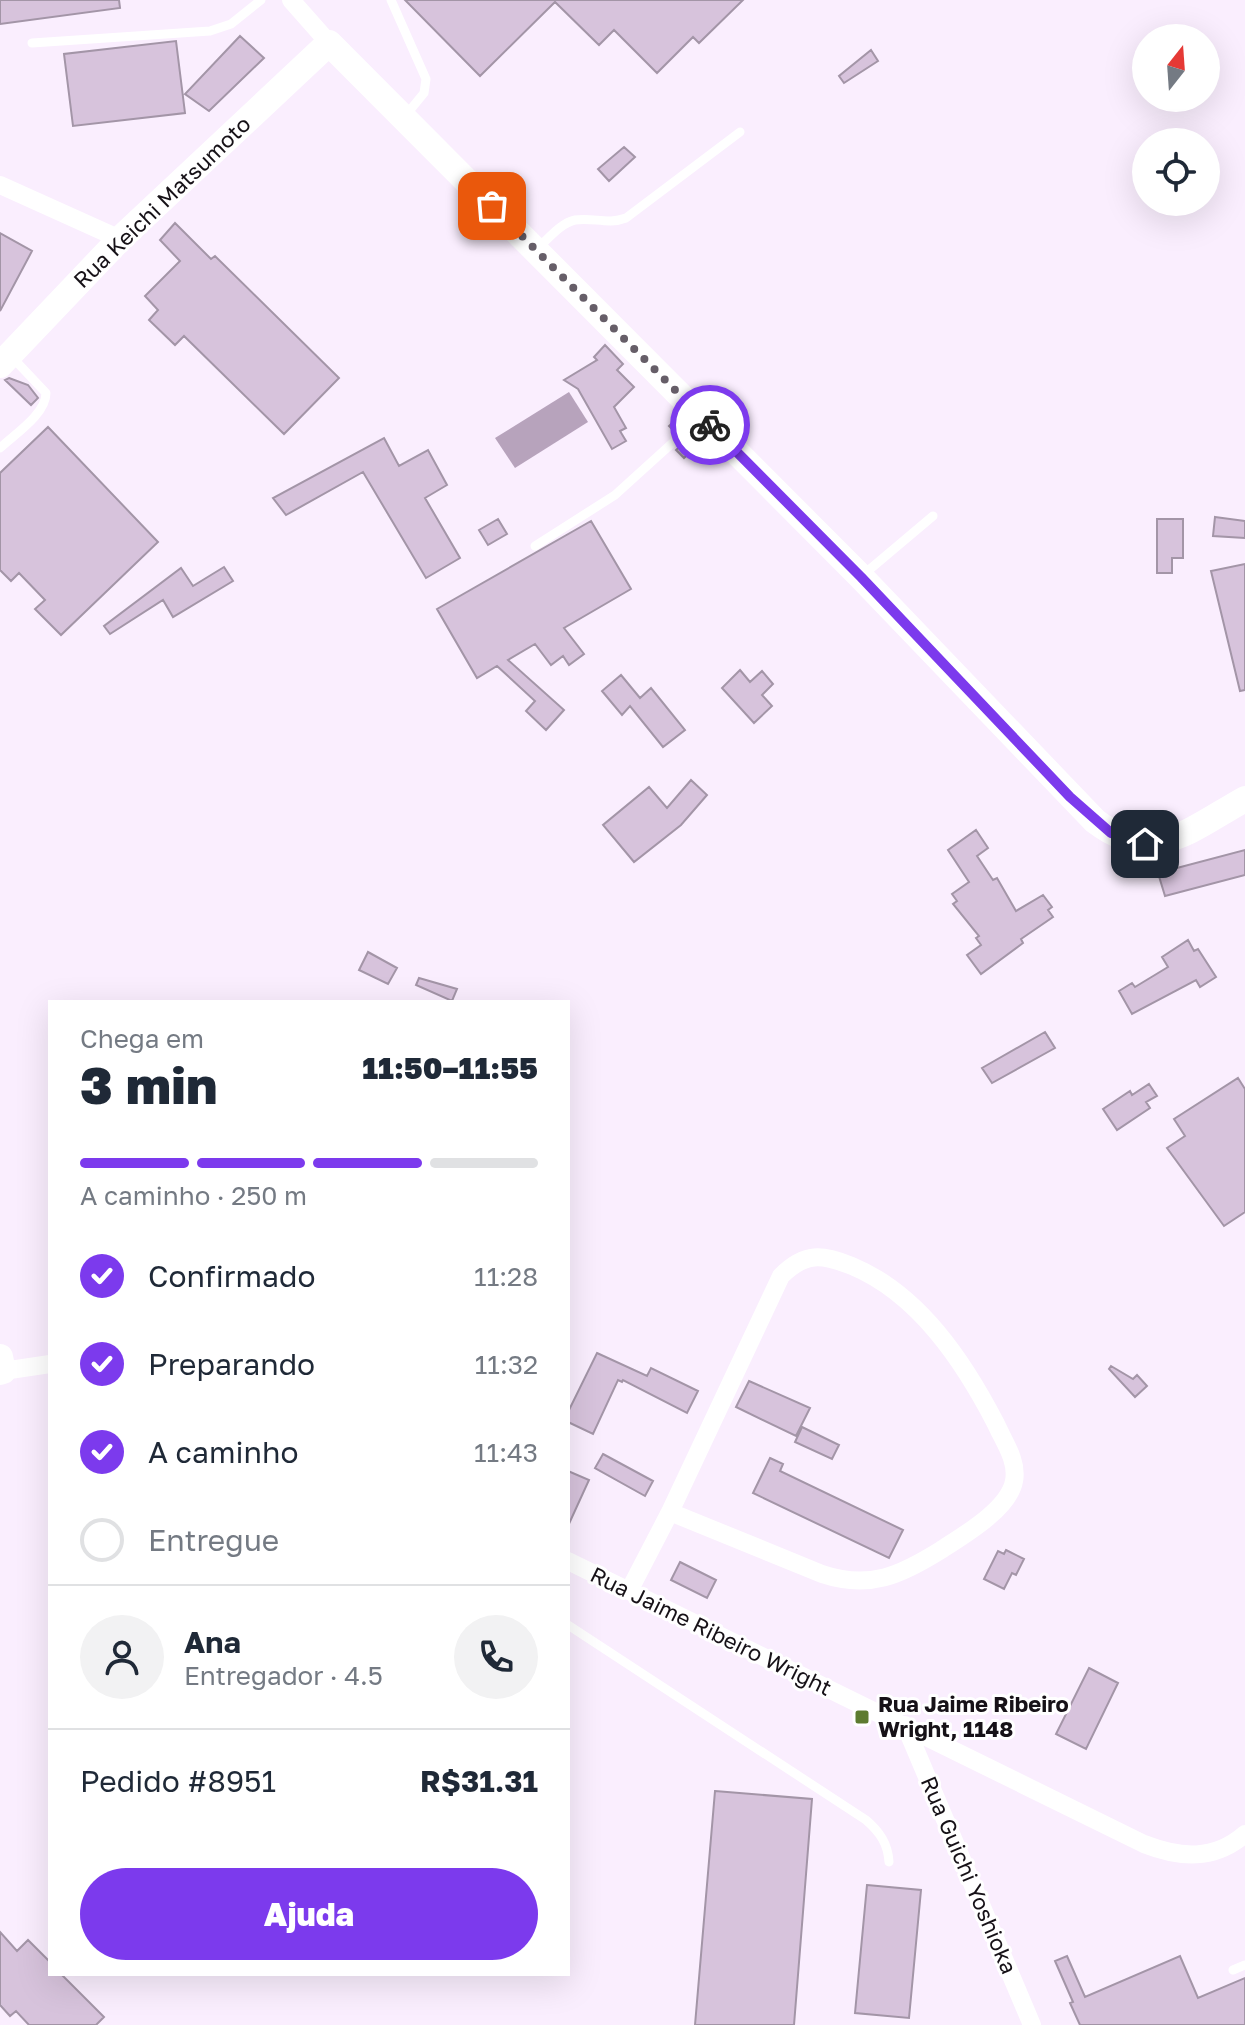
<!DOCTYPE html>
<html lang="pt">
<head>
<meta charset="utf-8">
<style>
	:root { --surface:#fff; --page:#f2f2f3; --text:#1f2937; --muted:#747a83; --line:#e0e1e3; --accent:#7c3aed }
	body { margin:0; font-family:"Golos Text",sans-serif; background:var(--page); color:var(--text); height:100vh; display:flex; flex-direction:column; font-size:30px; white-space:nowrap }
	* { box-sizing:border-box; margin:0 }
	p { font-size:26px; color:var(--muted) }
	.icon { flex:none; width:44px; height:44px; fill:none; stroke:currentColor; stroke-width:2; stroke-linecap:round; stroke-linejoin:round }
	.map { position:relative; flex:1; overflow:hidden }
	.drawer { position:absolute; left:48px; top:1000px; width:522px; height:976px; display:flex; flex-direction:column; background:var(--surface); border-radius:0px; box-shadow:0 8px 32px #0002 }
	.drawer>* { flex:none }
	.needle { width:52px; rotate:17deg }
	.fabs { position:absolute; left:1132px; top:24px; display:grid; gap:16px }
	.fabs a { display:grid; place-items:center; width:88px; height:88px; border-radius:50%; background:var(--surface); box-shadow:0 8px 32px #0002; font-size:40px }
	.pin { position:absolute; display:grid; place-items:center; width:68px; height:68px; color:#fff; margin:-34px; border-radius:16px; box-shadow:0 4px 12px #0006 }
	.courier { position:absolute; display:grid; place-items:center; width:80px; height:80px; margin:-40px; border:6px solid #7c3aed; border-radius:50%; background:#fff; color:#222; box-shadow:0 2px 10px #0007 }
	.head em { font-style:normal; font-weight:800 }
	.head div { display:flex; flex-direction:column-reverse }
	.head { display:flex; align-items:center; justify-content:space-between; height:136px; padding:0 32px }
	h1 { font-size:52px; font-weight:800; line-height:60px }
	.bar { display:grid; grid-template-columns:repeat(4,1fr); gap:12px 8px; align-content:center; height:96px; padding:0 32px }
	.bar i { height:10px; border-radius:6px; background:var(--line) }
	.bar .current { background:var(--accent) }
	.bar p { grid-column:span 4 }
	.line { display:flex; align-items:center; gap:20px; padding:0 32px; border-top:2px solid var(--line) }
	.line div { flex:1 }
	.round { display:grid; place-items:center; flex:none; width:84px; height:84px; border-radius:42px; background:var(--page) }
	ol { padding:0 32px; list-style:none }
	li { display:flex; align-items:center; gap:24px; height:88px }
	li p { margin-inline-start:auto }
	li .icon { padding:8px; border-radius:50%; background:var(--accent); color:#fff; stroke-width:4 }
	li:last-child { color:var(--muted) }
	li i { width:44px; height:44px; border:4px solid var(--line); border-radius:50% }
	.primary-button { display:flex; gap:16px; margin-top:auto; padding:16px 32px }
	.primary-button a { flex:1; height:92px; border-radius:48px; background:var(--accent); color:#fff; font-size:32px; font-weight:800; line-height:92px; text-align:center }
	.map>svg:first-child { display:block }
	.water { fill:#b7a3bc }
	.building { fill:#d7c3dc; stroke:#a395a7; stroke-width:2 }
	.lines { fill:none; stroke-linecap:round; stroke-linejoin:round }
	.service { stroke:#fff; stroke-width:9 }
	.minor { stroke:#fff; stroke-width:18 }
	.secondary { stroke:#fff; stroke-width:26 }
	.done { stroke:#665e68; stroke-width:8; stroke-dasharray:0 14.4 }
	.route { stroke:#7c3aed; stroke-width:10 }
	.poi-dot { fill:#5d7b30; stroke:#fff; stroke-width:3 }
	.labels { text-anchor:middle; stroke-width:6; stroke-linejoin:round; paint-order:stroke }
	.street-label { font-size:22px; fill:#161117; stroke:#fff }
	.poi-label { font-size:22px; font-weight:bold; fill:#161117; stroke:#fff; text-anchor:start }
</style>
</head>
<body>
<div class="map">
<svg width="1245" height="2025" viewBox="0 0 1245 2025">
	<rect width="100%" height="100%" fill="#faeefe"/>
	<path class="water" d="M569,392L588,422L515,468L495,438Z"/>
	<path class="building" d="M0,0H119L120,8L0,24Z
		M405,0H743L699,43L693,37L657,73L614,30L599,45L555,2L480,76Z
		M240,36L264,58L209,111L185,94Z
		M176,41L185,113L73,126L64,54Z
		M871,50L878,61L844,83L839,76Z
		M624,147L635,157L609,181L598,169Z
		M175,223L211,259L215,256L339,378L284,434L184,336L175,345L149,320L158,310L145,296L180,261L160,240Z
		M0,233L32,251L0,311Z
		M605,345L623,364L617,370L634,387L614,407L626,428L620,431L626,441L612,449L578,389L564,380L597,360L594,357Z
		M9,378L28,385L38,398L31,405L5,380Z
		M679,417L694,432L688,439L696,447L684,458L676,450L685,442L686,435L681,430L674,431L669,426Z
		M48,427L158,542L61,635L35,609L45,600L19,573L11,581L0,570V473Z
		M384,438L399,466L428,450L447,485L425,498L460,558L426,578L363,472L286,515L273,498Z
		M1215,517L1245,521V538L1213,536Z
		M498,519L507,534L488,545L479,530Z
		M1157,519H1183V558H1172V573H1157Z
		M591,521L631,589L564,628L584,654L569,665L563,656L551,665L535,644L508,660L564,710L546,730L526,711L535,701L497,666L477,678L437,609Z
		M1245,564V690L1240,691L1211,571Z
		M224,567L233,581L173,617L163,600L110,634L104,626L181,568L193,586Z
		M740,670L750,682L762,671L773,684L762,695L772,706L754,723L722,688Z
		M621,675L640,698L651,688L685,730L663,747L630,706L622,715L602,691Z
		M691,780L707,795L681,825L634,862L603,825L649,787L667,808Z
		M976,830L988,848L977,856L993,880L997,878L1016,911L1043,895L1052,907L1048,910L1053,917L1021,939L1023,943L981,974L967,955L981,945L976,938L979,936L953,904L957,901L952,894L969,882L948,850Z
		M1245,850V875L1165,896L1158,873Z
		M1188,940L1194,951L1198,949L1216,977L1200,987L1196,980L1132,1014L1119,991L1132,983L1135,987L1168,967L1162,957Z
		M368,952L397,968L388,984L359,970Z
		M419,978L457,989L452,1001L416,985Z
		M1045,1032L1055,1048L992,1083L982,1068Z
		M1238,1078L1245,1089V1212L1224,1226L1167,1148L1185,1136L1174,1119Z
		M1149,1084L1157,1096L1146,1102L1150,1108L1117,1130L1103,1109L1130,1091L1132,1095Z
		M597,1353L647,1376L651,1368L698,1391L687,1413L623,1380L622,1382L618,1380L593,1434L568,1422V1412Z
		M1111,1366L1133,1379L1137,1375L1147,1386L1135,1397L1109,1369Z
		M749,1381L810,1408L796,1436L736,1407Z
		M802,1427L839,1445L832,1459L795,1442Z
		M603,1454L653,1481L645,1496L595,1468Z
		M770,1458L783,1464L780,1471L903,1530L889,1558L753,1493Z
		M568,1471L589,1480L568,1526Z
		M1006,1550L1024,1559L1016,1575L1012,1573L1004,1589L984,1579L998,1551L1004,1554Z
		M680,1562L716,1580L707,1598L671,1580Z
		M1089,1668L1118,1683L1086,1749L1056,1734Z
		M715,1791L812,1799L794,2025H695Z
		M867,1885L921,1890L909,2018L855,2013Z
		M0,1932L17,1951L28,1940L50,1962V1974H61L104,2017L96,2025H29L16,2011L10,2016L0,2005Z
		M1067,1956L1085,1997L1180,1956L1198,1998L1245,1978V2025H1080L1070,2003L1073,2002L1055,1961Z"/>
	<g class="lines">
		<path class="service" d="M391,0L426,79L424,93L406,115
			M32,43L210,31L231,24L261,0
			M539,247C549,238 561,223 575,220C593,217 608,225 626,218L740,132
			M0,448C15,434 46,414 46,393L12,357
			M535,546L615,495L679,437
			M863,575L933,516
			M568,1625L866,1820C880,1832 888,1844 889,1862
			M1233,1970L1245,1965"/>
		<path class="minor" d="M291,0L329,43
			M0,185L120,239
			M3,1371L50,1364
			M568,1561L1144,1844C1180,1858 1214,1861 1245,1834
			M629,1591L670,1512L781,1276C805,1252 822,1254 852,1266C919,1294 964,1362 996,1424C1004,1442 1018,1461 1014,1481C1009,1509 964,1535 941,1550C901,1575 870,1590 822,1574L670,1512
			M905,1725L1032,2025"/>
		<path class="secondary" d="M0,365L120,239L329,43L861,577L1095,821C1154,866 1191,829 1245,799
			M0,1357L3,1371L0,1372"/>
	</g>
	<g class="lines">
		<path class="done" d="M492,206L710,425"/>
		<path class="route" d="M710,425L861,577L1070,797L1111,833L1145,844"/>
	</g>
	<rect class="poi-dot" x="854" y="1709" width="16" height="16" rx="4"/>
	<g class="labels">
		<g class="street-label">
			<text transform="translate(162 202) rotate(-44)" y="8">Rua Keichi Matsumoto</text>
			<text transform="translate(711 1631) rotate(26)" y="8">Rua Jaime Ribeiro Wright</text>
			<text transform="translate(969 1875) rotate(67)" y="8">Rua Guichi Yoshioka</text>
		</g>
		<g class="poi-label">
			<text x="878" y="1712">Rua Jaime Ribeiro<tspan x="878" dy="25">Wright, 1148</tspan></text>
		</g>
	</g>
</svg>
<div class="fabs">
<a><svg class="needle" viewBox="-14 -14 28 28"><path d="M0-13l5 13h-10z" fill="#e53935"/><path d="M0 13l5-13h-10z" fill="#747a83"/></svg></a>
<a><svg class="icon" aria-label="locate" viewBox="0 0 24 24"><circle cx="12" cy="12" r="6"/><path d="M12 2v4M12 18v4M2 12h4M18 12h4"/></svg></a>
</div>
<div class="pin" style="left:492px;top:206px;background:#ea580c"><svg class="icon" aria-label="bag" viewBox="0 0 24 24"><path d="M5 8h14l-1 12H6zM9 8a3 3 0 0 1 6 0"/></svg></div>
<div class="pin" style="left:1145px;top:844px;background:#1f2937"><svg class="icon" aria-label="home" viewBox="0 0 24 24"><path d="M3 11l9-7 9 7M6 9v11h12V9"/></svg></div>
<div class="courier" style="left:710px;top:425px"><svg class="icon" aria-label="bike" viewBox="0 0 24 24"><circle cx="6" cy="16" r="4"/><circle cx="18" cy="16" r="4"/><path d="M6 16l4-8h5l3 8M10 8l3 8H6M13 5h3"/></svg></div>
<section class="drawer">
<div class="head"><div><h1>3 min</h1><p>Chega em</p></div><em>11:50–11:55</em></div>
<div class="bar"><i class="current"></i><i class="current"></i><i class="current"></i><i></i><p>A caminho · 250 m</p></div>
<ol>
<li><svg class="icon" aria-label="check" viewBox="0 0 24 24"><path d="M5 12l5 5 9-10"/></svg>Confirmado<p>11:28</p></li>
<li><svg class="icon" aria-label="check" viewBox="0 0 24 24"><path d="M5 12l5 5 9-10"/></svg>Preparando<p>11:32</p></li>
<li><svg class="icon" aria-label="check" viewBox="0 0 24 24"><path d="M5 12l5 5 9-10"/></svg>A caminho<p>11:43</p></li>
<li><i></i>Entregue</li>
</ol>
<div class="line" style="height:144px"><a class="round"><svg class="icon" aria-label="person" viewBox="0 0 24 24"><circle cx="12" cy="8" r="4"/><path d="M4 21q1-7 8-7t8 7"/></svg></a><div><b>Ana</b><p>Entregador · 4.5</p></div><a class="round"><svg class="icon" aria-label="phone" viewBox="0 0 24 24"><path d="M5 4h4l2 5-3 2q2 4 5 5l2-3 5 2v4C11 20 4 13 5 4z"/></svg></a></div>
<div class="line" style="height:104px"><div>Pedido #8951</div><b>R$31.31</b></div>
<div class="primary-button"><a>Ajuda</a></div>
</section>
</div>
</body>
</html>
